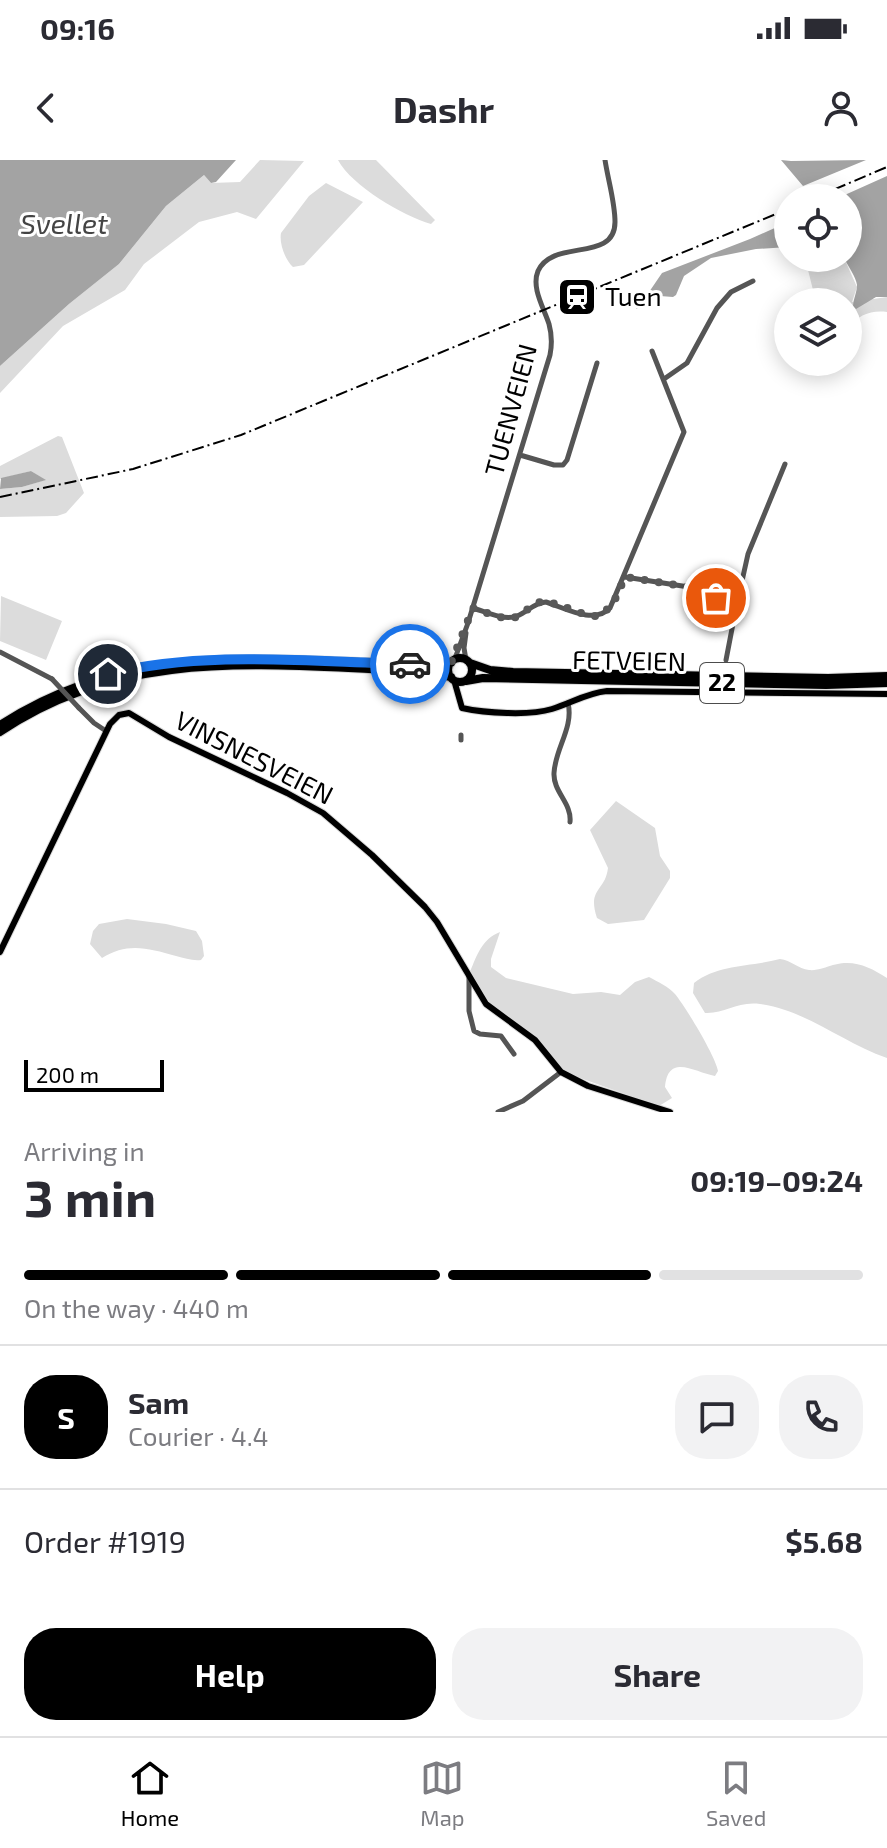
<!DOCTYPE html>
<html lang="en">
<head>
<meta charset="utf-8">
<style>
	:root { --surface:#fff; --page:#f2f2f3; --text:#2b2b33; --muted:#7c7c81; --line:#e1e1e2; --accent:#000 }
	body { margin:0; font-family:"Exo 2",sans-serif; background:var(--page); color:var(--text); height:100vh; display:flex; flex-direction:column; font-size:30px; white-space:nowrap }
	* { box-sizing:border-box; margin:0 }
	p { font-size:26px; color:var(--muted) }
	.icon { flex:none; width:44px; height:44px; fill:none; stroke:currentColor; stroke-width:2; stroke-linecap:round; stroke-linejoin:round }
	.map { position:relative; height:952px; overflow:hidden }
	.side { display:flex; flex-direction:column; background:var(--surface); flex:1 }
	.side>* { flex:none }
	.tools { position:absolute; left:774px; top:24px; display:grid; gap:16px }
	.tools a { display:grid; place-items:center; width:88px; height:88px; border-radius:50%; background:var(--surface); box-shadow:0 4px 20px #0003; font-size:40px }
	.scale { position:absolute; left:24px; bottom:20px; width:140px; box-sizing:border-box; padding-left:8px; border:4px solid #000; border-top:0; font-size:22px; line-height:28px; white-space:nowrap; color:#000; -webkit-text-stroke:6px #fff; paint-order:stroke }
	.pin { position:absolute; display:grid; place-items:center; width:68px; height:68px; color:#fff; margin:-34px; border:4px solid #fff; border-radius:50%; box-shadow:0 2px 8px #0007 }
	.courier { position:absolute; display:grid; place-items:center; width:80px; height:80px; margin:-40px; border:6px solid #1a73e8; border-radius:50%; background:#fff; color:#222; box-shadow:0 2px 10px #0007 }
	.headline em { font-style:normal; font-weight:700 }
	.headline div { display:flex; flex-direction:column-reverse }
	.headline { display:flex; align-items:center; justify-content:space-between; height:136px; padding:0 24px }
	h1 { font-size:52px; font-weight:700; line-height:60px }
	.bar { display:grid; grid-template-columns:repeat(4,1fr); gap:12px 8px; align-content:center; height:96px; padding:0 24px }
	.bar i { height:10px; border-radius:6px; background:var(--line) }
	.bar .on { background:var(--accent) }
	.bar p { grid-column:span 4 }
	.line { display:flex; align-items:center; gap:20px; padding:0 24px; border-top:2px solid var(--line) }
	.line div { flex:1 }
	.round { display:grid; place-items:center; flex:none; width:84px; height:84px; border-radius:32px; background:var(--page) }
	.button { display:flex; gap:16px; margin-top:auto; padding:16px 24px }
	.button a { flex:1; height:92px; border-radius:32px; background:var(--accent); color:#fff; font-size:32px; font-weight:700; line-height:92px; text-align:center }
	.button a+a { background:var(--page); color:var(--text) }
	.status { display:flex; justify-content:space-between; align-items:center; height:56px; padding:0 40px; background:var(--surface); direction:ltr }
	.status svg { height:22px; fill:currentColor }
	header { display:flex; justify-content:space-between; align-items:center; height:104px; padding:0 24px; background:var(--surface); font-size:36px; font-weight:700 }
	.tabs { display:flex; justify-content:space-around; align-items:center; height:112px; border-top:2px solid var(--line); background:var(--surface); font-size:22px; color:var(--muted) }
	.tabs a { display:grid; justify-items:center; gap:4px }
	.tabs .on { color:var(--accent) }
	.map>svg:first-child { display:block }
	.green { fill:#dcdcdc }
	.water { fill:#a3a3a3 }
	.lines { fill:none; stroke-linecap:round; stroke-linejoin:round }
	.stream { stroke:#a3a3a3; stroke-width:2 }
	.major-casing { stroke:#dbdbdb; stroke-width:8 }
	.highway-casing { stroke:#dbdbdb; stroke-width:10 }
	.minor { stroke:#555; stroke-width:5 }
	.major { stroke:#000; stroke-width:6 }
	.highway { stroke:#000; stroke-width:8 }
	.rail { stroke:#000; stroke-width:2; stroke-dasharray:12 4 2 4; stroke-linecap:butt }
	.minor-bridge { stroke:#555; stroke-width:5 }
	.done { stroke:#595959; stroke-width:8; stroke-dasharray:0 14.4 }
	.route { stroke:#1a73e8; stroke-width:10 }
	.labels { text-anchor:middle; stroke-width:6; stroke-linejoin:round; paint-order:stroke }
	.shield { fill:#fff; stroke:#4c4c4c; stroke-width:2 }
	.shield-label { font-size:24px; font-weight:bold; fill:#000 }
	.poi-label { font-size:26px; fill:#000; stroke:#fff; text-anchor:start }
	.street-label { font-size:26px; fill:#000; stroke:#fff }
	.water-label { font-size:28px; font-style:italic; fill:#444; stroke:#fff }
</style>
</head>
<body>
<div class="status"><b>09:16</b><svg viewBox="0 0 49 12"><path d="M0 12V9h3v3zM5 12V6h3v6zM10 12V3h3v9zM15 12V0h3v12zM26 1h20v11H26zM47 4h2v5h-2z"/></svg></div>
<header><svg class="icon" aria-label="back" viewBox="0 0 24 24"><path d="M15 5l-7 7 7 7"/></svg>Dashr<svg class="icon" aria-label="person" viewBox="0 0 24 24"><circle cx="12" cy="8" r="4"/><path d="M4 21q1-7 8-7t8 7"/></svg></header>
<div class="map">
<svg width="887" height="952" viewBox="0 0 887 952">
	<rect width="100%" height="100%" fill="#fff"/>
	<path class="green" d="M260,0L304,1L256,59L237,52L199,62L144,104L125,130L63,166L0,233V206L69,144L119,104L166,46L204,15L211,23L240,22Z
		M338,0H376L435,60L431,64C403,56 352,26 338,0Z
		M326,23L363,42L304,105L293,107C285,100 279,83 281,73L309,36Z
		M805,98H844L857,127L852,142L887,137V152C870,150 860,155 848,167V142H816Z
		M58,276L62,277L84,333L66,353L57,356L0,357V329L22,327L45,320L31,311L0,319V306Z
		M1,436L62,461L46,500L0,481Z
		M616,641L655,668L660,696L670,711V718L644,760L608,764L597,758C587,728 605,732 608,708L590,670Z
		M127,759L166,764L196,771L202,781L204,796L201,800C192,801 185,798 176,796C148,788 127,782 102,798L90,784L93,771L99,764Z
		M500,772L491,799V807L506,818L573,834L601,832L620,835L635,822L649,817C658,822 668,826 675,834C685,846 716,897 718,911L715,916C696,913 668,892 665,927L672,938L659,946L566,913L550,903L532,876L484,840L470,812C477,795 482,779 500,772Z
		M780,799C791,800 798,809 809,810C817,811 826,807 833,805C854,799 870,807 887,818V898C843,883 808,851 760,844C737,841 725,854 705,853L693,833L694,823C718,804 751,807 780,799Z"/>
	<path class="water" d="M0,0H236L216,22L211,23L204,15L166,46L119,104L69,144L0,206Z
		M781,0L791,1L866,0L803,26Z
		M887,16V137H876L856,149L853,147C853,140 857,132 857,125C856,117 848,106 844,98H848V38H838Z
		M788,62V87L756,89L711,98L684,116L676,135L673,137L647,135L662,113L750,79Z
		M31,311L46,320L22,327L0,329L1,318Z"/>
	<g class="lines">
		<path class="stream" d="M637,148L641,138L648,134"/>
		<g class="major-casing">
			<path id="major" d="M454,520L462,548C485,553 529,556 552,549C571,543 587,533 607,531L887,534
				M0,792L110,564L119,555L129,553L169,577L287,633L323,653L372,695L425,747L437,762L486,844L535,880L561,912L588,926L670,952"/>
		</g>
		<g class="highway-casing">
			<path id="highway" d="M448 510a12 12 0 1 1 24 0a12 12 0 1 1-24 0Z
				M470,503L490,510L513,512L828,518L887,516
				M466,521L483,518L826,525L887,523
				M0,565C133,478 270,501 419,504L451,503
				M0,572C130,484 271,507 419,511L451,517"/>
		</g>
		<path class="minor" d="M664,219L687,203L717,148L731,132L753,121
			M520,295L554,305H563L567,300L597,203
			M625,417L695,428L736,448L726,500
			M473,448C486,452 504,461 517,456C528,452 533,443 546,442C565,448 594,465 610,448L684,272L652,191
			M736,448L748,394L785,304
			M0,492L52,519
			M466,500L464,488L466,473
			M454,501L468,463L550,195C552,185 552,175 549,164C544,148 531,128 538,111C553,78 615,103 615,62C615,42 608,20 605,0
			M568,543C574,567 555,589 554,613C553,632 572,643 570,662
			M79,548L94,563L106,571
			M461,575V580
			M469,817V851L474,871L480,874L501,876L514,894
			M498,952L523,941L561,912"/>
		<use href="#major" class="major"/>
		<use href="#highway" class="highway"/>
		<path class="rail" d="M814,38L887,7
			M0,337L133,309L241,275L788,49"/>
		<path class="minor-bridge" d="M52,519L79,548"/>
	</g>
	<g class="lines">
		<path class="done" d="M410,504L451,503L473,448C486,452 503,461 516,457C527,453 532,441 544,442C563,443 580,457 600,456L613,444L625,417L695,428L716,438"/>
		<path class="route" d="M108,514C206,490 310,502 410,504"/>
	</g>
	<defs>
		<g id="station-square" transform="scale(2)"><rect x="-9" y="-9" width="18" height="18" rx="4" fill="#000" stroke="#fff"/><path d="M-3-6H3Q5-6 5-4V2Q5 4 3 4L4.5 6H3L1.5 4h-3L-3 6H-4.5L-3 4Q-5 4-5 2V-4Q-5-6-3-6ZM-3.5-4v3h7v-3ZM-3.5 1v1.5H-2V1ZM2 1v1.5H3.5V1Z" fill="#fff"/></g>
	</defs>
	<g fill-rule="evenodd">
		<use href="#station-square" x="577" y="137"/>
	</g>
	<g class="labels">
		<rect class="shield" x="700" y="503" width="44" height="40" rx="6"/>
		<g class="shield-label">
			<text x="722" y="531">22</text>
		</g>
		<g class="poi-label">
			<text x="605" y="146">Tuen</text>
		</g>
		<g class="street-label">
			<text transform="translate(511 250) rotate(-75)" y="9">TUENVEIEN</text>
			<text transform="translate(629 501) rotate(1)" y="9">FETVEIEN</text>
			<text transform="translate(254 598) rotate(27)" y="9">VINSNESVEIEN</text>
		</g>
		<g class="water-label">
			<text x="64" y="74">Svellet</text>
		</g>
	</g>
</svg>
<div class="tools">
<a><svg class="icon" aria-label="locate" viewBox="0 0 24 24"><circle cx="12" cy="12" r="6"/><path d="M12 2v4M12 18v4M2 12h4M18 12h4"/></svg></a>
<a><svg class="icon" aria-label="layers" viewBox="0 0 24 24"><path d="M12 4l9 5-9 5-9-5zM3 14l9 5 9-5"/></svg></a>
</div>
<div class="scale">200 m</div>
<div class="pin" style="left:716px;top:438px;background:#ea580c"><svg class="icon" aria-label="bag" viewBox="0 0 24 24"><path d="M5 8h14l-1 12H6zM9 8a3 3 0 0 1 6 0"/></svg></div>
<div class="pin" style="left:108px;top:514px;background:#1f2937"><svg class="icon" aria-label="home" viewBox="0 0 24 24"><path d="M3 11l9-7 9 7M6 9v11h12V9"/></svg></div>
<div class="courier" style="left:410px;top:504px"><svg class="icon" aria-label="car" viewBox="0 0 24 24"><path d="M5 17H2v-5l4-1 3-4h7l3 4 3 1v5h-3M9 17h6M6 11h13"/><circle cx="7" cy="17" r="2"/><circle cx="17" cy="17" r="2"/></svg></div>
</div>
<section class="side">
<div class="headline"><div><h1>3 min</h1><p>Arriving in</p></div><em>09:19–09:24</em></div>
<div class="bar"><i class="on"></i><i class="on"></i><i class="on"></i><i></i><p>On the way · 440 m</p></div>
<div class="line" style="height:144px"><b class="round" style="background:var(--accent);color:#fff">S</b><div><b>Sam</b><p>Courier · 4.4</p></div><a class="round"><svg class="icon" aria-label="chat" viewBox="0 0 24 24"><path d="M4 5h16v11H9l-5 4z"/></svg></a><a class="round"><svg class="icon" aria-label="phone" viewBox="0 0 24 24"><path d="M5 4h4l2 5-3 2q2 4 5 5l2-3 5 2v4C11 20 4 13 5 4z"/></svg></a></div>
<div class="line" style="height:104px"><div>Order #1919</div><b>$5.68</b></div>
<div class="button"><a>Help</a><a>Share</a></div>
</section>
<nav class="tabs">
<a class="on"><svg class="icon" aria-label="home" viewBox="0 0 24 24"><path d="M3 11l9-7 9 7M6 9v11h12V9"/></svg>Home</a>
<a><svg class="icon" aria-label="map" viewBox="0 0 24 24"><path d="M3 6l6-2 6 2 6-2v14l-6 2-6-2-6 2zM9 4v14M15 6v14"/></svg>Map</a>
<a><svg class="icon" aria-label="saved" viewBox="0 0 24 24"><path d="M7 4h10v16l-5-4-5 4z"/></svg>Saved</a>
</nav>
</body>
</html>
